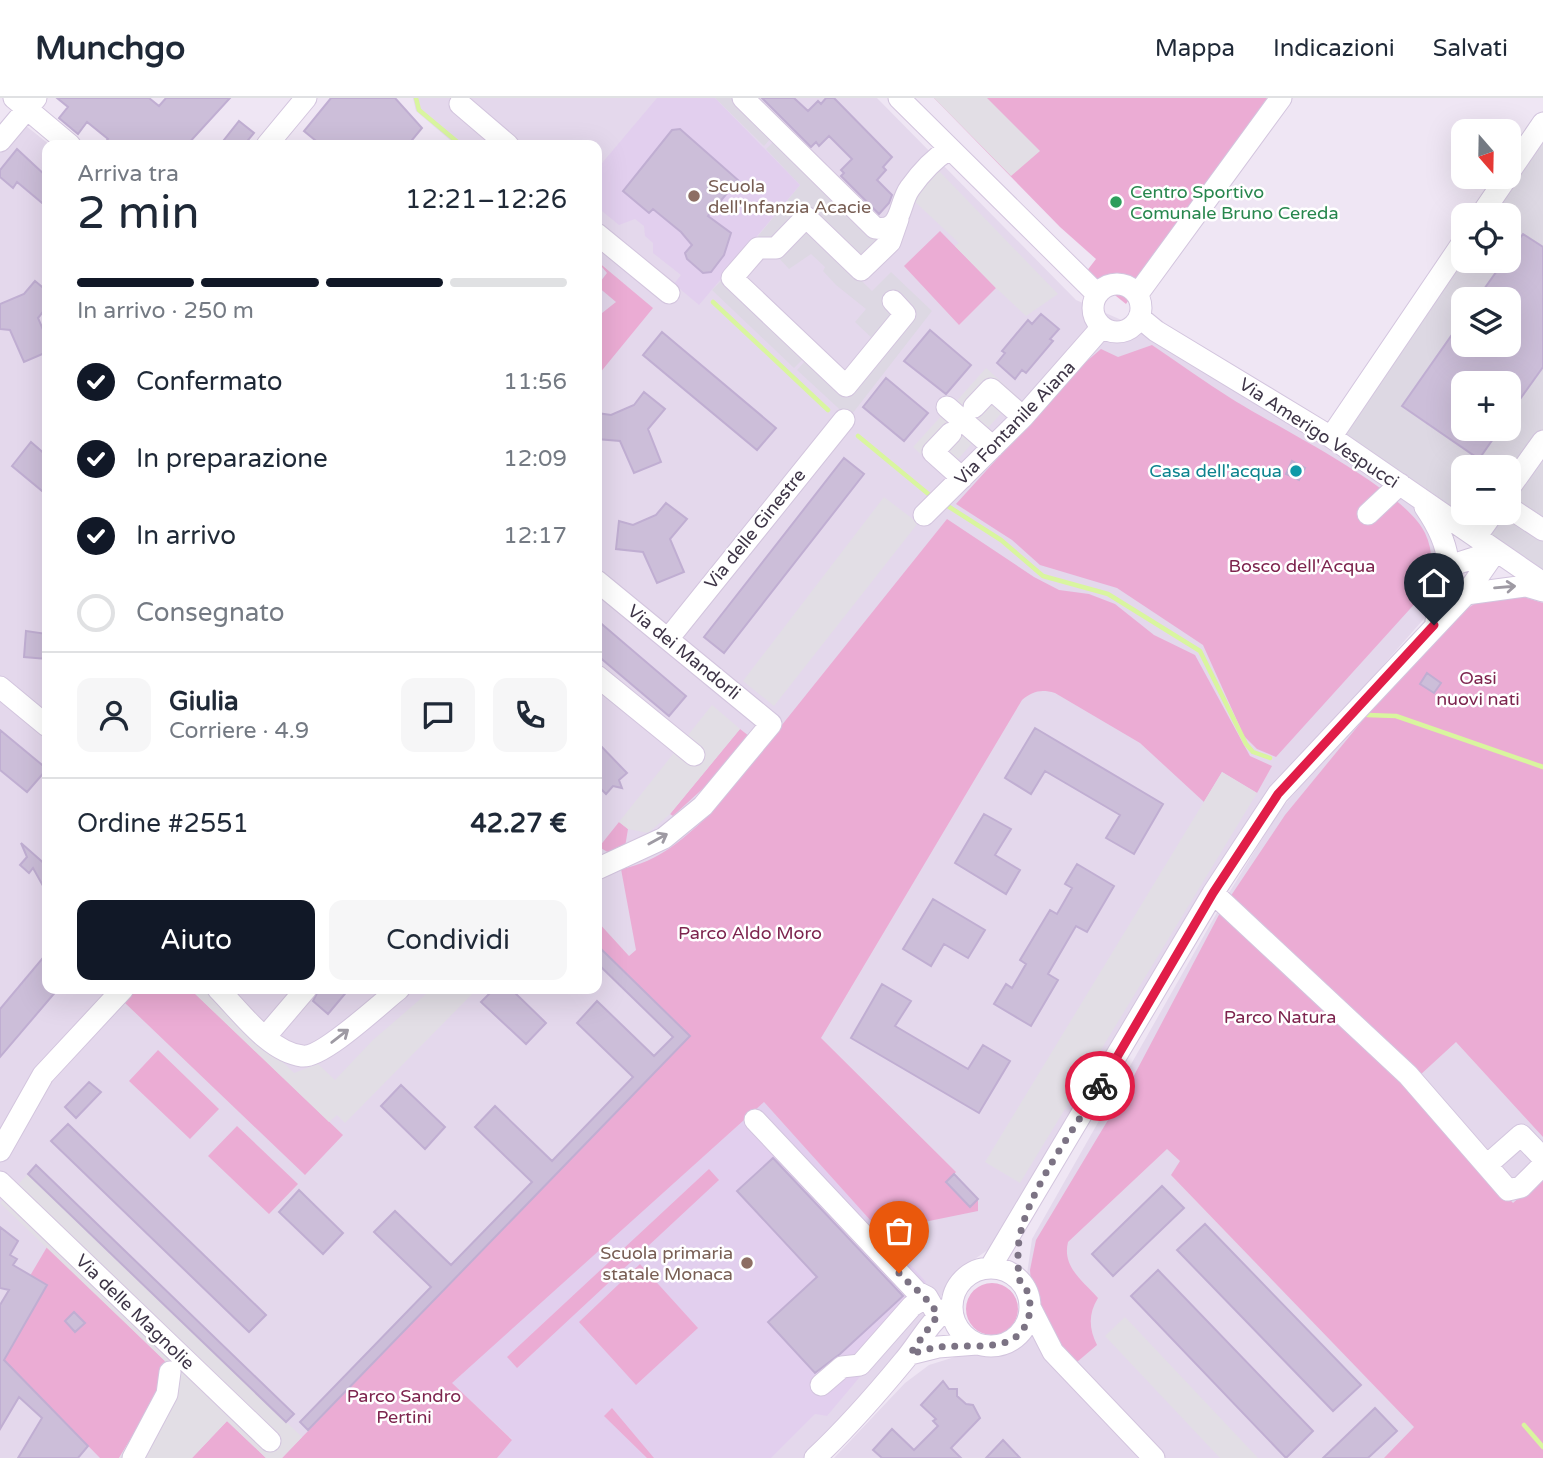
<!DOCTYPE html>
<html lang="it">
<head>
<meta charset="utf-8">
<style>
	:root { --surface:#fff; --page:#f6f6f7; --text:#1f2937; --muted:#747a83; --line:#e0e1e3; --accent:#111827 }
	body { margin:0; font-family:"Varela Round",sans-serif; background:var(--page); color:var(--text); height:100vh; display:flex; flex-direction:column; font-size:26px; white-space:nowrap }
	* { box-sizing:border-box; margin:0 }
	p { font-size:23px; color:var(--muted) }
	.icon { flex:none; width:38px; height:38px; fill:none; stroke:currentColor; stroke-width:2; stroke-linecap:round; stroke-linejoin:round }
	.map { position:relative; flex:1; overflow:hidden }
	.panel { position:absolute; left:42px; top:42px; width:560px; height:854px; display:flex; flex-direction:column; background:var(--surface); border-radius:14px; box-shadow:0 7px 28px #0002 }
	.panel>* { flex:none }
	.needle { width:46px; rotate:160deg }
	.buttons { position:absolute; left:1451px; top:21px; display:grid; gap:14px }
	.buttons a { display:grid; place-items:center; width:70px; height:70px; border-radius:14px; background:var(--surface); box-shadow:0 7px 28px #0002; font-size:35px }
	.pin { position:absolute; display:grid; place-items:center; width:60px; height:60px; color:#fff; margin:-72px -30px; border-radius:50% 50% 50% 0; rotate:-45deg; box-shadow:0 0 7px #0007 }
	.pin .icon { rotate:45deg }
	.courier { position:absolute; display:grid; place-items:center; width:70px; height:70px; margin:-35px; border:5px solid #e11d48; border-radius:50%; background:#fff; color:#222; box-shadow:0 2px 9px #0007 }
	.headline em { font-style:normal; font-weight:600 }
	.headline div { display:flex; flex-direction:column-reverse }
	.headline { display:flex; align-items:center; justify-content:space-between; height:119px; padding:0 35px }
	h1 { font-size:46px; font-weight:600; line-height:52px }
	.bar { display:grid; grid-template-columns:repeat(4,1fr); gap:10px 7px; align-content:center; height:84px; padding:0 35px }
	.bar i { height:9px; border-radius:5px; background:var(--line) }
	.bar .on { background:var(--accent) }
	.bar p { grid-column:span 4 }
	.line { display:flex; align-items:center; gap:18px; padding:0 35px; border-top:2px solid var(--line) }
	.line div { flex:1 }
	.round { display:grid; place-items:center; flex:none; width:74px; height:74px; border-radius:14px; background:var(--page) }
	ol { padding:0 35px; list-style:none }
	li { display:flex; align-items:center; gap:21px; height:77px }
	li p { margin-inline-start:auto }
	li .icon { padding:7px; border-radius:50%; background:var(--accent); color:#fff; stroke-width:4 }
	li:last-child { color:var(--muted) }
	li i { width:38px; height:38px; border:4px solid var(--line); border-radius:50% }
	.action { display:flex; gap:14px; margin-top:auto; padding:14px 35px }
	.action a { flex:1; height:80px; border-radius:14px; background:var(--accent); color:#fff; font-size:28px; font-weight:600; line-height:80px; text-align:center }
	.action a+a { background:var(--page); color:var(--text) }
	header { display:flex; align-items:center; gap:42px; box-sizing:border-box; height:98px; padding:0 35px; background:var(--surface); border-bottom:2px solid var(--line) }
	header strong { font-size:33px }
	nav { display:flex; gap:38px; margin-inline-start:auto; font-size:24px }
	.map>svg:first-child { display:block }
	.residential { fill:#e4d8ec }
	.industrial { fill:#ddd8e3; fill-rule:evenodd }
	.education { fill:#e2cfee }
	.green { fill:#ebacd4 }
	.parking { fill:#e2dee5 }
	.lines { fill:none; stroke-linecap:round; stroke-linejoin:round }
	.stream { stroke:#d9f59f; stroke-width:4.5 }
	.building { fill:#ccbed9; stroke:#c0aed2; stroke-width:2 }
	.minor-casing { stroke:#d3c5de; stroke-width:23 }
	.minor { stroke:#fff; stroke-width:21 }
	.oneway { stroke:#9e9aa3 }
	.done { stroke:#7c7384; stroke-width:7; stroke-dasharray:0 12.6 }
	.route { stroke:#e11d48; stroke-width:9 }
	.education-dot { fill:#8d6e63; stroke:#fff; stroke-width:2.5 }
	.leisure-dot { fill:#2e9e5b; stroke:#fff; stroke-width:2.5 }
	.culture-dot { fill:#0f9aa8; stroke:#fff; stroke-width:2.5 }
	.labels { text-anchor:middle; stroke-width:5; stroke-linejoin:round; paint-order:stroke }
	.education-label { font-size:18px; fill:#785e54; stroke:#fff; text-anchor:start }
	.leisure-label { font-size:18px; fill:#27864d; stroke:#fff; text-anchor:start }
	.street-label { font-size:18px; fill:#3e3547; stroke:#fff }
	.culture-label { font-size:18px; fill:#0d838f; stroke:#fff; text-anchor:end }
	.park-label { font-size:18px; fill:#7d244e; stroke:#fff }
</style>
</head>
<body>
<header>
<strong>Munchgo</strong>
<nav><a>Mappa</a><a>Indicazioni</a><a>Salvati</a></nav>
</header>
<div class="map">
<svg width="1543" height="1360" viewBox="0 0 1543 1360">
	<rect width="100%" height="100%" fill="#efe6f4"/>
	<path class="residential" d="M413,0H877L1076,202L1126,224L1409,398L1445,458L1429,515L1276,689L992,1149L959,1172L946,1188L930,1221L804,1360H0V29L11,16L50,47H47V891H597V47H456L416,13Z
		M1501,493L1543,502V1360H834L905,1285L929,1267L958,1258L1007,1253L1034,1231L1041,1218L1027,1176L1032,1141L1219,811L1280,712L1452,516L1471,502Z"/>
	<path class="industrial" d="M715,0H733L772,39L764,48Z
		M1543,13V473L1329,327L1463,131V163H1508V117H1472ZM1463,201H1508V247H1463ZM1463,285H1508V331H1463ZM1463,369H1508V415H1463Z
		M775,42L882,145L862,164L806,111L767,148L758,138L800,87L766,51Z
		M806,128L872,193L891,174L932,213L849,320L797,272L807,261L848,300L913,214L896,216L875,243L855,224L866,211L836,187L823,173L825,169L811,156L789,171L776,157Z
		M724,180L806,258L794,270L712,192Z"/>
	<path class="education" d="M657,0H715L800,87L699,207L674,186L681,177L653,155V145L645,138L644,128L635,121L619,127L597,109V71Z
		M764,1004L926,1184L909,1204L916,1212L827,1318L815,1316L771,1360H497L512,1341L451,1285Z"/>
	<path class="green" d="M934,0H1267L1126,206L1086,174L1096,161L1060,129Z
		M940,133L996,190L959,227L904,168Z
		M597,163L653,210L599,276L597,219L616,204L597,188L607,175Z
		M1152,247C1179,265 1205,284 1232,301C1278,330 1403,390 1425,435C1436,459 1432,480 1419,501L1276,659L1257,651L1244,638L1203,547L1117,490L1040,467L1012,442L956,406L1080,269L1101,251L1118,259Z
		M947,421L1034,479L1059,492L1089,496L1115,506L1154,537L1195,557L1250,658L1272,668L1257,695L1222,674L1204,704L1140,645L1055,595C1041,591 1033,593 1022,602L821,940L956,1074L946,1085L969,1108L978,1101V1113L880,1133L764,1004L452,1285L512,1342L497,1360H282L689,938L597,847V823L629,858L636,852L621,771C659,764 686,739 713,713Z
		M1524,499L1543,505V1039L1456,944L1407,989L1513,1105L1543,1078V1360H1384L1414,1329L1171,1077L1180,1063L1167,1051L1068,1144C1062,1169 1082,1182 1098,1200C1088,1216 1089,1231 1097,1247L1077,1264L1057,1242L1031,1185L1030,1172L1036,1142L1129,987L1222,811L1285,717L1367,617L1465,512L1476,505Z
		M740,631L749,638L710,684L673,718L670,716Z
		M619,724L628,731L625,749L611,756L599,749Z
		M136,891H190L343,1037L305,1077L124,904Z
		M158,952L219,1011L190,1041L129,983Z
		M237,1028L298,1086L269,1116L208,1058Z
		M709,1071L719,1082L517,1270L507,1259Z
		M47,1149L165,1263L158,1296L119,1360H100L4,1262L41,1198L24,1188Z
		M640,1166L698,1230L636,1287L579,1224Z
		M966 1211a26 26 0 1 1 52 0a26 26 0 1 1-52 0Z
		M612,1310L654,1360H647L604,1318Z
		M227,1323L266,1360H192Z"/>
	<path class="parking" d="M934,0H987L1040,53L1011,78Z
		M938,72L1058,196L1026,218L996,190L955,148L959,145L911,100Z
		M986,270L1017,298L985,333L954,306Z
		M945,314L975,342L944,377L913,349Z
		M884,399L918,425L774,608L743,583Z
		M712,607L740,631L670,716L648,735L628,731L619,724Z
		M1222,674L1257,695L1020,1085L985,1064Z
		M190,891H208L294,975L318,966L335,982L373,942L432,891H477L345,1025L337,1017L329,1024Z
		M28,1076L302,1339L282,1360H266L227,1323L192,1360H119L158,1296L165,1263L0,1105Z
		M1125,1219L1258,1360H1220L1105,1238Z"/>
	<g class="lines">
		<path class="stream" d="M416,0L419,12L461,47
			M713,204L828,312
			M858,338L932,399
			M943,405L1001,442L1043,478L1108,496L1200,553L1246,646L1253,654L1270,660
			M1367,617L1396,618L1543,669
			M1524,1327L1543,1349"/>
	</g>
	<path class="building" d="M57,0H149L159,8L166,0H230L187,47H103L108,41L87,24L78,36L59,20L68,9Z
		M331,0H395L422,30L408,47H321L304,33Z
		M762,0H794L808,13L818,3L821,6L826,0H834L892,59L883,69L886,72L877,82L892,97L889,105L879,116L841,78L844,75L841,72L852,61L829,38L819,48L816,44L811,49Z
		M239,23L254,35L244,47H220Z
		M680,31L738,82L708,118L731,135L724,157L711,174L703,175L687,161L685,155L692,147L681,134L653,111L649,115L623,93L672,32Z
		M17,51L47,79V109L17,84L13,90L0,79V72Z
		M1523,136L1543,149V269L1508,318V285H1463V331H1500L1479,361L1402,308L1463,221V247H1508V201H1477L1504,163H1508V156Z
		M35,183L47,193V209L38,220L47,241V254L24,264L10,232L0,231V206L24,196Z
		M1041,216L1059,231L1050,241L1053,243L1026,275L1022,272L1015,281L997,265L1005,255L1002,253L1028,222L1032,226Z
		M930,232L971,267L946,296L904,263Z
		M662,234L776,330L757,352L643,257Z
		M886,280L928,315L904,343L863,309Z
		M644,294L665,311L648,331L661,364L634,375L620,343L597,341V315L611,317L634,307Z
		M31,344L47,358V397L12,368Z
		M844,360L864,376L724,555L704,539Z
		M1292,363L1305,370L1299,382L1286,376Z
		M666,405L687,421L670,441L684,474L657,485L643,454L616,451L619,423L633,427L656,417Z
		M597,522L686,598L669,618L597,557Z
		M26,533L47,536V561L24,559Z
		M1427,575L1441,585L1434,595L1420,586Z
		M1035,630L1163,706L1134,756L1106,740L1120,717L1045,673L1031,696L1005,680Z
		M0,632L47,671L27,694L0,672Z
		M597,644L627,675L619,682L622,690L613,688L606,696L597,687Z
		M984,716L1011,731L995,757L1020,772L1006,796L955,765Z
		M21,745L47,768V795L33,770L29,775L20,767L27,759Z
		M1077,766L1114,788L1087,834L1076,828L1048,876L1058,882L1031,928L994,906L1006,886L1012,890L1026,866L1020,862L1050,812L1057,816L1072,790L1065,786Z
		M933,801L985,832L968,860L944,846L931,868L903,851Z
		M597,847L690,938L308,1332L300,1324L431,1189L374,1134L395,1113L451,1167L532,1084L475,1029L495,1008L552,1063L633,979L577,925L597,903L654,958L673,939L597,865Z
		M47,855V891H58L0,959V911Z
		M882,886L911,903L895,928L968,971L983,947L1010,963L979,1015L851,940Z
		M319,891H349L328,916L313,903Z
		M494,891H511L546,925L526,946L481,904Z
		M89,984L101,994L76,1020L65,1009Z
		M401,987L445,1029L425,1051L381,1008Z
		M68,1026L266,1217L249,1234L51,1043Z
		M773,1060L903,1198L840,1256L815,1275L768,1224L817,1179L737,1093Z
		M36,1067L294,1316L286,1324L28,1076Z
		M954,1076L978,1101L970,1109L946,1084Z
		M1162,1088L1184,1110L1113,1178L1092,1156Z
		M299,1092L343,1135L323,1156L279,1114Z
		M1205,1126L1361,1287L1333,1313L1177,1152Z
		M0,1129L18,1143L10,1157L17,1161L13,1167L47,1187L4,1262L88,1348L78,1360H18L42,1320L19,1299L0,1331V1207L9,1192L0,1190Z
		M1158,1172L1313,1333L1286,1360L1131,1198Z
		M74,1214L85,1225L75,1234L65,1223Z
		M943,1283L949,1291H957V1298L966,1306L973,1307L980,1320L951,1350L961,1360H882L873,1352L892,1331L914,1352L938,1328L933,1323L936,1321L921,1307Z
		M1375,1310L1397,1333L1368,1360H1323Z
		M1003,1342L1020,1360H986Z"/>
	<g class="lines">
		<g class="minor-casing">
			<path id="minor" d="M14,0L70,47
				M743,0L875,130C903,135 898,106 910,90C920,76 935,60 949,51
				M899,0L1097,196
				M460,6L508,47
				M0,43L36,0
				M267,47L306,0
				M1508,76L1543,25
				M1481,117L1507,79
				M597,136L669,195
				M1093 210a24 24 0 1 1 48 0a24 24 0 1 1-48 0Z
				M1137,197L1281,0
				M893,203L905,216L846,288L732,180L758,150H776L806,119L861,172L890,144L898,121
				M1139,219L1156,233L1331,339L1543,485
				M947,309L993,349
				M974,309L991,291L1023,319
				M951,335L933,354L962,380
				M1331,339L1463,144
				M1508,392L1543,343
				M1425,409C1455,453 1452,474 1436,523
				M1508,409L1543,432
				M1368,416L1400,386
				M924,417L1023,319L1102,229
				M1476,439L1493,415
				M1449,468L1496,453
				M597,483L771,626L703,708L664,740L597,771
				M1466,496L1526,488L1543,493
				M668,541L844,322
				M597,578L694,657
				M0,589L47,628
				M1213,795L1408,977L1508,1092L1521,1089L1543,1067
				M218,891C240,913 269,954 302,958C322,961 381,905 399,891
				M266,938L306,891
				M755,1022L917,1194L927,1199L938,1218
				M0,1053L43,977L123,891
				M1487,1067L1521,1037L1543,1060
				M0,1084L270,1343
				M990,1170L1213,795L1278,696L1466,496L1496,453
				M952 1209a39 39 0 1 1 78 0a39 39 0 1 1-78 0Z
				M1031,1211L1053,1254L1154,1360
				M910,1256L938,1249L977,1246
				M821,1287L842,1269L860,1267L912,1208L927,1199
				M133,1360L167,1296L170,1274
				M815,1360C847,1330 875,1298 903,1264C918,1247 929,1224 948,1210"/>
		</g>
		<use href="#minor" class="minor"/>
	</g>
	<defs><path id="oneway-shaft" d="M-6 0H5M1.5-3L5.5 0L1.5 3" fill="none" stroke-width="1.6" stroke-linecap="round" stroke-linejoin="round" transform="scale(1.75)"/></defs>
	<g class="oneway">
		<use href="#oneway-shaft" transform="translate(1505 489) rotate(-5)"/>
		<use href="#oneway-shaft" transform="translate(658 741) rotate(-29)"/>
		<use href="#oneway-shaft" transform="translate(340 938) rotate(-38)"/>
	</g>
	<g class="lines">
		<path class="done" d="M899,1175C913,1190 928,1199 938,1217L910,1256C921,1253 931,1250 941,1249C964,1246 1002,1253 1018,1237C1030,1226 1033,1208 1027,1193C1025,1189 1020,1185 1019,1180C1018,1172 1018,1161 1018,1153C1020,1101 1074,1033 1100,988"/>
		<path class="route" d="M1100,988L1213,795L1278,696L1434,527"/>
	</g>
	<g class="education-dot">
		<circle cx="694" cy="98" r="7"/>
		<circle cx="747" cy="1165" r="7"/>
	</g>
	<circle class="leisure-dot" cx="1116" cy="104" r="7"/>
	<circle class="culture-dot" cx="1296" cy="373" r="7"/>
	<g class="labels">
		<g class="education-label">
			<text x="708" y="94">Scuola<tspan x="708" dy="21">dell'Infanzia Acacie</tspan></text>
			<text x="733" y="1161" text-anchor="end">Scuola primaria<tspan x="733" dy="21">statale Monaca</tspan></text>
		</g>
		<g class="leisure-label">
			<text x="1130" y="100">Centro Sportivo<tspan x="1130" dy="21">Comunale Bruno Cereda</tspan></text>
		</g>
		<g class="street-label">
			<text transform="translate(1015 325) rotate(-46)" y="6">Via Fontanile Aiana</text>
			<text transform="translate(1319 335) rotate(33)" y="6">Via Amerigo Vespucci</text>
			<text transform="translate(755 431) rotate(-51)" y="6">Via delle Ginestre</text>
			<text transform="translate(684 554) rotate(39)" y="6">Via dei Mandorli</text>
			<text transform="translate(135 1214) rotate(44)" y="6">Via delle Magnolie</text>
		</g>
		<g class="culture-label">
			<text x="1282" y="379">Casa dell'acqua</text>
		</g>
		<g class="park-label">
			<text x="1302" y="474">Bosco dell'Acqua</text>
			<text x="1478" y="586">Oasi<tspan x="1478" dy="21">nuovi nati</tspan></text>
			<text x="750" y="841">Parco Aldo Moro</text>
			<text x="1280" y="925">Parco Natura</text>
			<text x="404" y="1304">Parco Sandro<tspan x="404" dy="21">Pertini</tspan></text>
		</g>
	</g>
</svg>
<div class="buttons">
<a><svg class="needle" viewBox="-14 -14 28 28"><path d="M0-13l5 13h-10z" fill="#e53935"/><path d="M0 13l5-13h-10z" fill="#747a83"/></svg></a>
<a><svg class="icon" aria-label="locate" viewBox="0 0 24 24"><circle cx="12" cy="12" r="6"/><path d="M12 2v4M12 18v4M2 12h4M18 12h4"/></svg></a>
<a><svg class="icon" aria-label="layers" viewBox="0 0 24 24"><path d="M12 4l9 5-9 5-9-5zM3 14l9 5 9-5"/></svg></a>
<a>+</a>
<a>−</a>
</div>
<div class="pin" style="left:899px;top:1175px;background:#ea580c"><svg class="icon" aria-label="bag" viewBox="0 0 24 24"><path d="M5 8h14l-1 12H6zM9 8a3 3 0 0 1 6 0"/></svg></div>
<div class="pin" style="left:1434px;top:527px;background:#1f2937"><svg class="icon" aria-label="home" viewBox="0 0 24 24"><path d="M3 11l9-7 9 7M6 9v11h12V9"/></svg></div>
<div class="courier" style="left:1100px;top:988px"><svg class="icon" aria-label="bike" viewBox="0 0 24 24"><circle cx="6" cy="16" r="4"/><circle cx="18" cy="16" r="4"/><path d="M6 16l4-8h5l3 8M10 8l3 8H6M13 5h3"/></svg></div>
<section class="panel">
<div class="headline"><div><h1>2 min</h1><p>Arriva tra</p></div><em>12:21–12:26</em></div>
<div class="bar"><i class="on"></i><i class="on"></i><i class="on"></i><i></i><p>In arrivo · 250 m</p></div>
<ol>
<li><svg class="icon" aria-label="check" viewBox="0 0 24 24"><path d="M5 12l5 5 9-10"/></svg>Confermato<p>11:56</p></li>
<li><svg class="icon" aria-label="check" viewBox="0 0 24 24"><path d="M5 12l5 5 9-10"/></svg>In preparazione<p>12:09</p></li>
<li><svg class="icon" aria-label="check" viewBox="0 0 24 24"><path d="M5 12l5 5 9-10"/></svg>In arrivo<p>12:17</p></li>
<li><i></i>Consegnato</li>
</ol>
<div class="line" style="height:126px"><a class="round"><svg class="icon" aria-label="person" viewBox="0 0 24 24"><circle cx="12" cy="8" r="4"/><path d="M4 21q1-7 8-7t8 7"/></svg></a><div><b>Giulia</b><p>Corriere · 4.9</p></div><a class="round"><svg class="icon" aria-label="chat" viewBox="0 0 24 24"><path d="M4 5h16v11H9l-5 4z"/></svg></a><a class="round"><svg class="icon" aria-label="phone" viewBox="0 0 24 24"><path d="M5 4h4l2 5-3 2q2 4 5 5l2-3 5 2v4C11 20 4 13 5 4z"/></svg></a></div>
<div class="line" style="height:91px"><div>Ordine #2551</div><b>42.27 €</b></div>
<div class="action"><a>Aiuto</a><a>Condividi</a></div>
</section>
</div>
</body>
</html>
